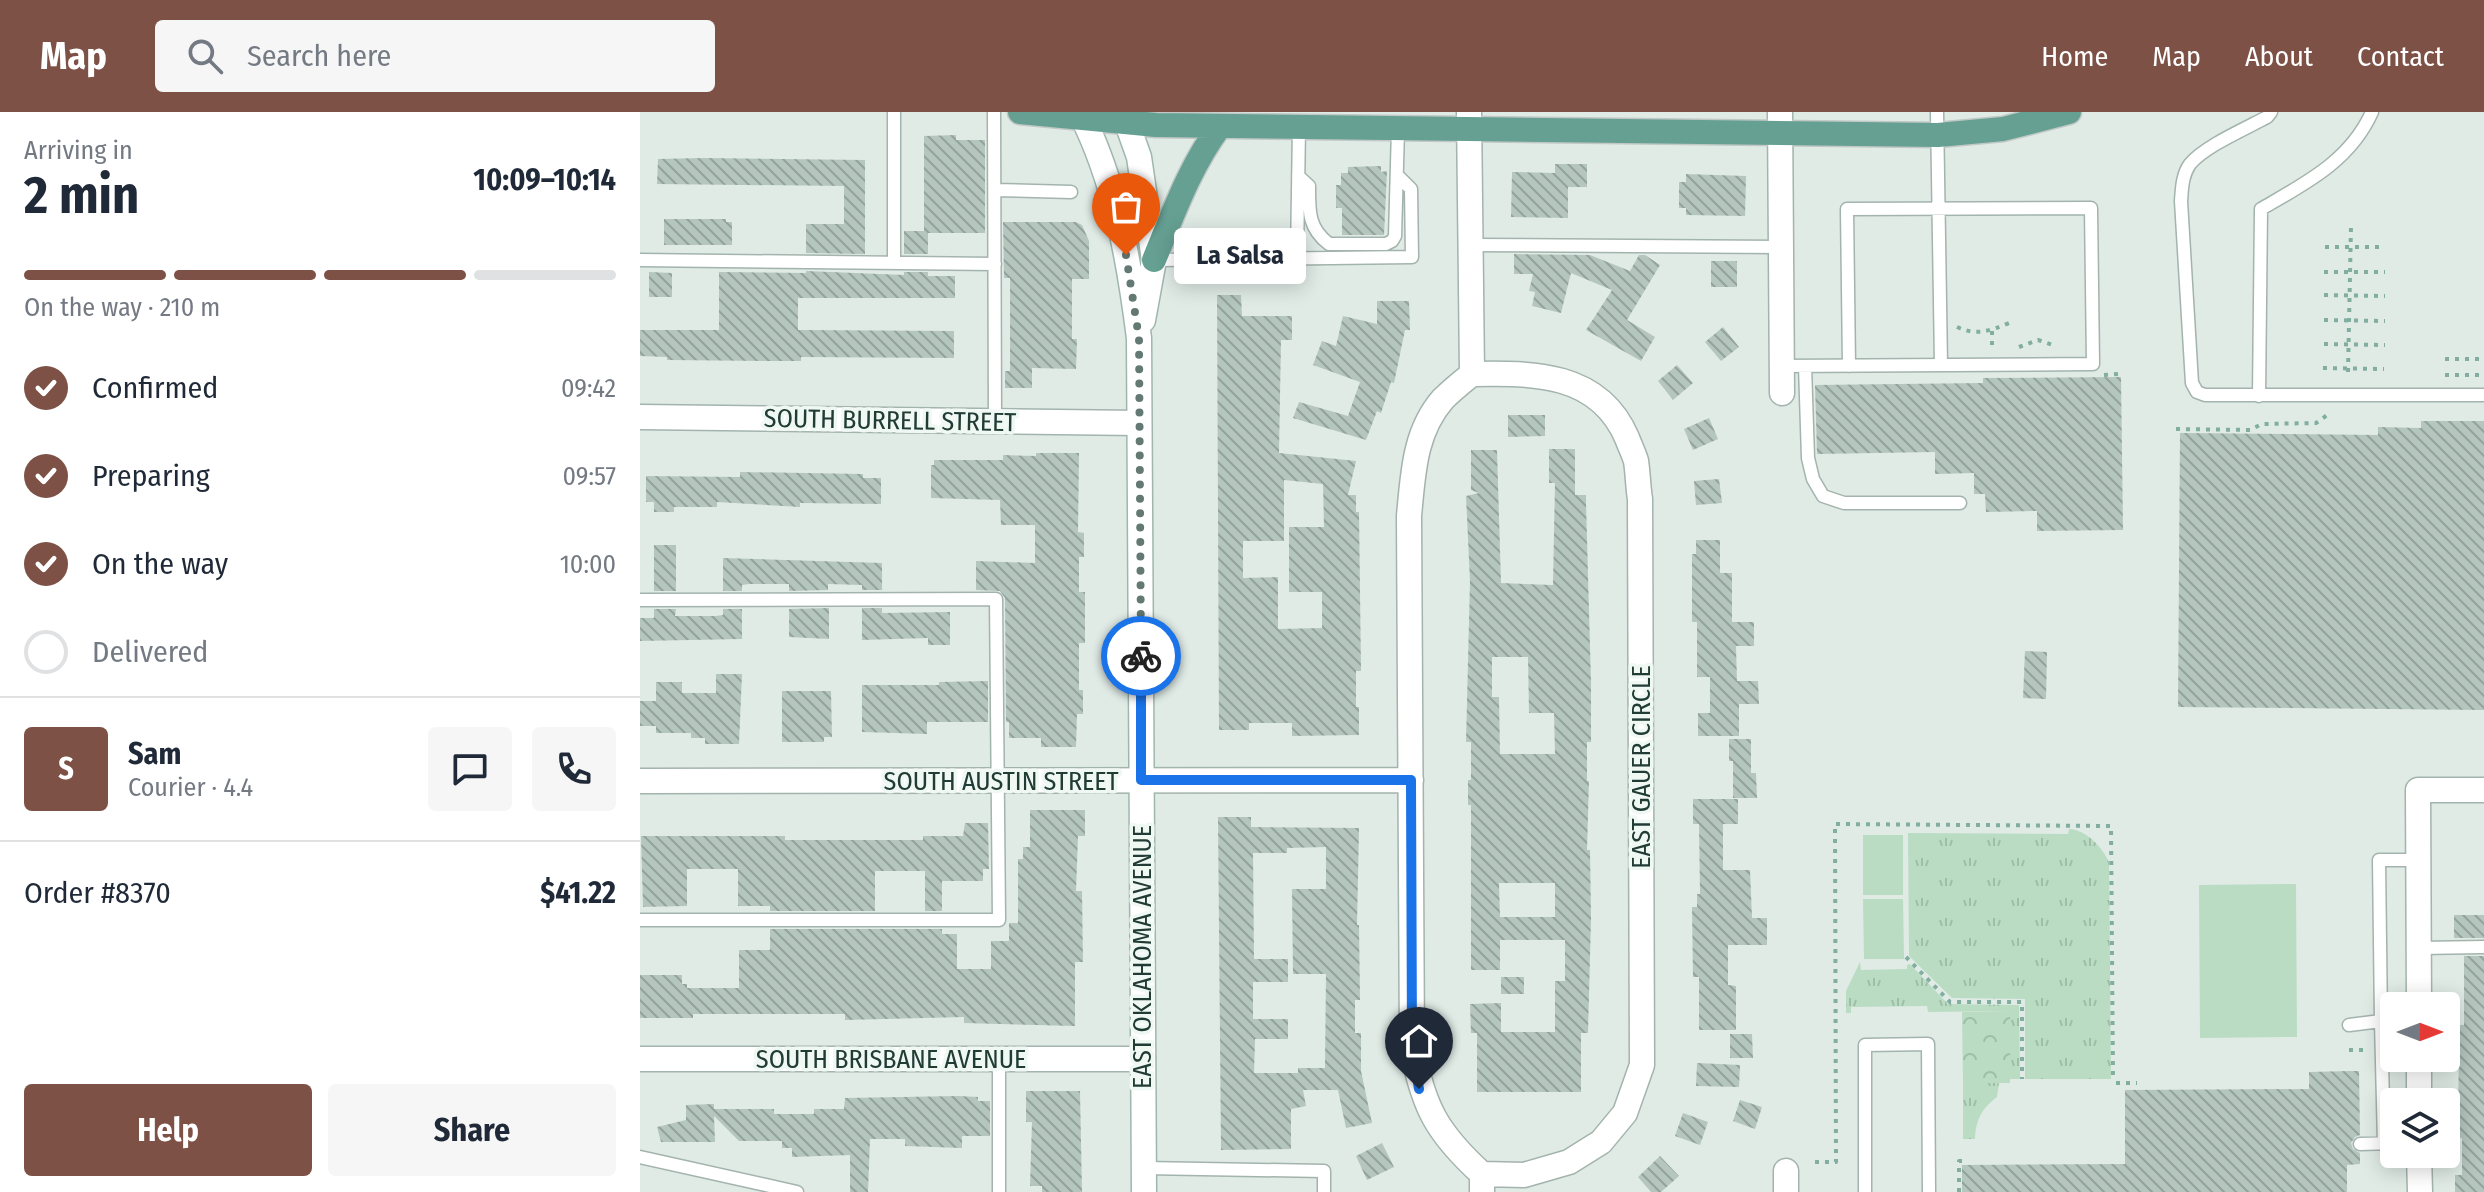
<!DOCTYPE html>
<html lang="en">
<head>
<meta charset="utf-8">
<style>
	:root { --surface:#fff; --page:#f6f6f7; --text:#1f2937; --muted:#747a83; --line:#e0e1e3; --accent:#7d5146 }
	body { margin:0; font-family:"Fira Sans Condensed",sans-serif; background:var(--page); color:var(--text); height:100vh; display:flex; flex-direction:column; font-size:30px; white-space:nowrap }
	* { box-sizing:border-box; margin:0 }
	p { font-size:26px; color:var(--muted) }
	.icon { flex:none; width:44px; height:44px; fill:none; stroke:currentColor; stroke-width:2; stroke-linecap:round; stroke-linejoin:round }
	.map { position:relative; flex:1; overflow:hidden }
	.side { display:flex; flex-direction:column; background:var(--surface); width:640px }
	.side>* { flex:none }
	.needle { width:52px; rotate:90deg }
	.controls { position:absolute; left:1740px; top:880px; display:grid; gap:16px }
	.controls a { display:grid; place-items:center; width:80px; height:80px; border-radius:8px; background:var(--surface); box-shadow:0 4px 20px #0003; font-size:40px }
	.pin { position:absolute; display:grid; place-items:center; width:68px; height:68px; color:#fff; margin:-82px -34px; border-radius:50% 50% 50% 0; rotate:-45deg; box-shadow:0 0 8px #0007 }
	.pin .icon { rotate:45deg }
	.courier { position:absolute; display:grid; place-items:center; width:80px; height:80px; margin:-40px; border:6px solid #1a73e8; border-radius:50%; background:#fff; color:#222; box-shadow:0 2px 10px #0007 }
	.bubble { position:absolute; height:56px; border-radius:8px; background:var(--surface); box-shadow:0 4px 20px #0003; font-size:26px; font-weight:700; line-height:56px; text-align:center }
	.summary em { font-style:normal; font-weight:700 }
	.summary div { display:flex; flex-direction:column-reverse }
	.summary { display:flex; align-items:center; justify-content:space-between; height:136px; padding:0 24px }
	h1 { font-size:52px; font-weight:700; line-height:60px }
	.bar { display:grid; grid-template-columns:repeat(4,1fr); gap:12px 8px; align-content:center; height:96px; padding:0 24px }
	.bar i { height:10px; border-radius:6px; background:var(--line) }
	.bar .current { background:var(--accent) }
	.bar p { grid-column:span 4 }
	.line { display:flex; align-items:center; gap:20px; padding:0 24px; border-top:2px solid var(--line) }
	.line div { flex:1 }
	.round { display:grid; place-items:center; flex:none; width:84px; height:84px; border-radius:8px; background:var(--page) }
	ol { padding:0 24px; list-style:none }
	li { display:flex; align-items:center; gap:24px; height:88px }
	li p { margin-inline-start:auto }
	li .icon { padding:8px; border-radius:50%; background:var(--accent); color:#fff; stroke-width:4 }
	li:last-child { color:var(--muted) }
	li i { width:44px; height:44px; border:4px solid var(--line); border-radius:50% }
	.primary-button { display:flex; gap:16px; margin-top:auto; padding:16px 24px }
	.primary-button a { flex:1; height:92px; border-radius:8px; background:var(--accent); color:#fff; font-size:32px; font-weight:700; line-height:92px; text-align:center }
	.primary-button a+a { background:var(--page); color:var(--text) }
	header { display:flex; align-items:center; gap:48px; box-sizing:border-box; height:112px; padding:0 40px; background:var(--accent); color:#fff }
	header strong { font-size:38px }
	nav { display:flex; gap:44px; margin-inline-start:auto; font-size:28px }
	.search { width:560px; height:72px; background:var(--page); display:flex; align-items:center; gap:20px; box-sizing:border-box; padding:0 28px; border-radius:8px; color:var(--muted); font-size:30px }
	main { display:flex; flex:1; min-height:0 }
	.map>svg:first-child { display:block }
	.grass { fill:url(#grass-tufts) }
	.forest { fill:url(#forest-crowns) }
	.pitch { fill:#b9dcc3 }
	.building { fill:url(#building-back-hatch); fill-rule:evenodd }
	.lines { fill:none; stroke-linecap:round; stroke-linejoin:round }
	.service-casing { stroke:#a3b3ad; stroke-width:15 }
	.minor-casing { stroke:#a3b3ad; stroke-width:27 }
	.secondary-casing { stroke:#9fb6af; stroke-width:27 }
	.primary-casing { stroke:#c1c8c6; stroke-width:27 }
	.path { stroke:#81aea1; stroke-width:4; stroke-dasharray:4 6; stroke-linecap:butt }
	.service { stroke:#fff; stroke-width:12 }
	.minor { stroke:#fff; stroke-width:24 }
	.secondary { stroke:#fff; stroke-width:24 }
	.primary { stroke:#65a092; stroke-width:24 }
	.done { stroke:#647973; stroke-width:8; stroke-dasharray:0 14.4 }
	.route { stroke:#1a73e8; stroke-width:10 }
	.labels { text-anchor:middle; stroke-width:7; stroke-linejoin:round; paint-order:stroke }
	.street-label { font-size:26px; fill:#213b35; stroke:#f0f8f4 }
</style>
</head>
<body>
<header>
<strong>Map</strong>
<div class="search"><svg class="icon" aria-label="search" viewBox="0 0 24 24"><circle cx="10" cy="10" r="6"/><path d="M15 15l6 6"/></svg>Search here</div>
<nav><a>Home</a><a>Map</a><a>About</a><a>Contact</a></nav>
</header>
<main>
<section class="side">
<div class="summary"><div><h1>2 min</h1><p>Arriving in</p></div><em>10:09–10:14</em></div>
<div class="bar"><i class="current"></i><i class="current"></i><i class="current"></i><i></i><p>On the way · 210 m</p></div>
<ol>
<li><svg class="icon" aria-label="check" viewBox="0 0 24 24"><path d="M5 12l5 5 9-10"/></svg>Confirmed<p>09:42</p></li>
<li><svg class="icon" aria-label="check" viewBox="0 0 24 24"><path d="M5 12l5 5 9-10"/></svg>Preparing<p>09:57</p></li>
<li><svg class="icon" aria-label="check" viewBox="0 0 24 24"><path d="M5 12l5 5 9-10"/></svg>On the way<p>10:00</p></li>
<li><i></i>Delivered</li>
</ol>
<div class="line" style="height:144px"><b class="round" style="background:var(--accent);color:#fff">S</b><div><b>Sam</b><p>Courier · 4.4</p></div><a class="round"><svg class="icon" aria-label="chat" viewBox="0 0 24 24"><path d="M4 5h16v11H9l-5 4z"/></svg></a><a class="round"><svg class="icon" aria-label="phone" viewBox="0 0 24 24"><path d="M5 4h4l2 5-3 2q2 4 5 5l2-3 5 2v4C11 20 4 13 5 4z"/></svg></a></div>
<div class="line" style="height:104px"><div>Order #8370</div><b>$41.22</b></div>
<div class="primary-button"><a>Help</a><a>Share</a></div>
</section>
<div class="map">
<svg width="1844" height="1080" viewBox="0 0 1844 1080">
	<defs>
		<pattern id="grass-tufts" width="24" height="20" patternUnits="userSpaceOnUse" patternTransform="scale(2)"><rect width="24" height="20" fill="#b9dcc3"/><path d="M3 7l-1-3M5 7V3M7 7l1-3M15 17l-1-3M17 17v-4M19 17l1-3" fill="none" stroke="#9fbea8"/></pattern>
		<pattern id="forest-crowns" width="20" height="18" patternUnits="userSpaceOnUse" patternTransform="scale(2)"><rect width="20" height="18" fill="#b9dcc3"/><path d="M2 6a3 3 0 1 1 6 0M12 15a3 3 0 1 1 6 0" fill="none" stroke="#9fbea8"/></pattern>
		<pattern id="building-back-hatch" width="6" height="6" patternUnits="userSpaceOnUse" patternTransform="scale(2)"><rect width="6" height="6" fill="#b5c6bf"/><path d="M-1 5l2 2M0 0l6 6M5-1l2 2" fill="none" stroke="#93a29c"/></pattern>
	</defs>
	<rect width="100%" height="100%" fill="#e0ebe6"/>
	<path class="grass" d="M1429,717C1447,718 1462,735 1469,750L1471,967H1385V887L1312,886L1269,844L1268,721L1428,722Z
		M1220,850L1221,858L1267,857V853L1270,852L1308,892L1379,893L1380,967H1370L1369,899L1288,900L1287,894L1211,895V901H1206V879Z
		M1323,971H1359L1357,985C1341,997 1336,1008 1335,1027H1323Z"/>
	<path class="forest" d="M1370,899V971H1323L1322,900Z"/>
	<path class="pitch" d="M1223,723H1263V783H1223Z
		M1656,772L1657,925L1560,926L1559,773Z
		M1223,787H1263L1264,847H1224Z"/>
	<path class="building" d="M316,23V28H345V121H288V142H264V119H284V24Z
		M63,46L225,48V142L166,141V112H204V74L17,72L18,47Z
		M915,52H947V75H928V106L871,105L872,60L915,61Z
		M741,54V60L747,59L744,123H702V96H696V73H701V61H708V55Z
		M1046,62L1106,64L1105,104L1046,103V96H1039V70H1046Z
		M24,107H86V110H92V133H24Z
		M363,110H436L442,113L449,129V167H432V227H437L436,257L392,256V276H365V259H370V166H364Z
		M874,142L950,143L990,159L999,143H1005L1020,153L987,208L1015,225L1001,249L946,218L972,178L931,161L921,201L892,194L895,180L889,179L893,162H874Z
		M1071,149H1097V175H1071Z
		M166,159L264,163V160H288V164H315V186H158V218L314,219V246L161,245V249H125L27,248V245L0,244V218H79V160L166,161Z
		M9,160L32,161V185H9Z
		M577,183H601L602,204H652V228H641L639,341L716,349L708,383H716V400H719L721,559H716V595H719V623L652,624V611H609V618H579ZM644,368L683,372L684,415H649V480H682V516L638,517V465L603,466V429H644Z
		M737,189H769L770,218H765L754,271L751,270L741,301L737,299L726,328L653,306L659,290L708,304L720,270L673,253L682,229L696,234L703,204L737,212Z
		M1083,215L1099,235L1081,249L1065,230Z
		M1037,253L1053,271L1033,288L1018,269Z
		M1481,265L1483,418L1397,419V399L1346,400L1345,382H1334V361L1295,362V340L1177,342L1175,273L1343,271V266Z
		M868,303H905V324L868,325Z
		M1069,306L1078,327L1053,338L1044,317Z
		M1781,309H1844V598L1538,595L1540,321L1738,323V315L1781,316Z
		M909,337H935V383H946V391L951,571V630H947V669H949L947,738H950L951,806L948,921H941V980H837V921H831L830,892L861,891V920H915V869H925V828H860V858H831V693H828V668H831V630H826L830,469L826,384L839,381L831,378V338H857L861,471L913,473L915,371H909ZM852,545H888L889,601H914L915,642H860L859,585H852ZM859,771H915V805H860Z
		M396,341H439L438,420L444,421V445H439V480H445V531H439V578H443V602H437L436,635H401V626H369V610H366L365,486L360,479L336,478V449L395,451V413H361L360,388L291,386V353H294V348H363V343L396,344Z
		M100,360L223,362V366H241V392L160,391V395L77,390V395H34V400H14V390H6V364L100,365Z
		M1079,367L1082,391L1056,393L1054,369Z
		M1056,428H1080V461H1092V510H1114V534H1096L1097,569H1118L1119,592H1099V624H1058V601H1070V565H1057V510H1052V442H1056Z
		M14,433H36V479H14Z
		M83,446L242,451V478H222V473L188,472V478L149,479V472H109L102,473V479H83Z
		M189,496V527L149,525V497Z
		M222,496H242V501L310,500V533H288V526L222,528Z
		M14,497H36L35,504H76L83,503V497H102V527L0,529V506H14Z
		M1385,539L1407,540L1406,587L1383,586Z
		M76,562H102L99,632H65V626H51V621H16V614H0V589H16V570H42V581H76Z
		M348,569V610H287V622L222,620V573H299V570Z
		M142,579H191L192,625H184V630H142Z
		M1089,627H1111V661H1116L1117,686H1093V649H1089Z
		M1053,687H1098V712H1083V758H1110L1112,806H1127V833H1088V873L1096,874V918H1059V865H1053L1052,795H1057V782H1060L1059,712H1053Z
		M390,698H445V724H438L436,779H442L443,850H435V914L324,911V905L205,908V902H53V906H0V863H42V872H47V876H99V838H130V817H302V822H317V857H351V829H369V811H378V747H383V735H390Z
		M578,705H611V715L719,716L717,813H719L720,888H715V921H721V959L732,1011L706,1016L698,978H663L666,994L651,997V1037L581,1038ZM686,735V777H652L653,862H686L685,956H658V961H614L615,927H648V907H613V870H648V847H614L613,741H647V736Z
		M325,711H348L349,757H343V769H302V799H285V759H235V799H130V794H98V757H47V794L3,795L1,724H145V728H283V724H323Z
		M1814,803H1844V826H1814Z
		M1824,844H1844V1080H1815V1063H1822V1026H1818L1819,913H1824Z
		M861,865H884V882H861Z
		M1090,922H1112L1113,946H1090Z
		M1057,951L1100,953L1099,975L1056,974Z
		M1709,959H1719L1720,1023L1715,1025L1711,1031L1713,1037L1720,1041V1052L1707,1053V1080H1322V1053L1485,1052V978L1669,977V960Z
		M386,979H440L442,1080H402V1074H390L392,1010H386Z
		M319,984L338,985V989H350V1024H322V1036L265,1034V1027H230L228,1080H210V1043L152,1045V1036H142V1029H99L74,1004L75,1030H21L17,1015L46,1008V993L74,992V997H134V1002H174V997H204L205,986Z
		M1100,988L1122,995L1115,1017L1093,1009Z
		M1043,1001L1068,1010L1060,1033L1035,1024Z
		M742,1031L754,1055L727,1068L716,1044Z
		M1020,1044L1039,1064L1021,1080H1011L998,1065Z"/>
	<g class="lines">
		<g class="service-casing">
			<path id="service" d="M354,0L355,310
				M1297,0L1301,253
				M1631,0L1627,5C1605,17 1565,34 1550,52C1542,63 1542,77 1541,89L1552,271L1557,280L1565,283H1844
				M658,64L669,74C669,99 668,116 689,132H746L752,129L755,124L758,17
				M355,78L431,80
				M830,133L1142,135
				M657,145L659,15
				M0,148L355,152
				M514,148L772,145L771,77L758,64
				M254,150V0
				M1142,254L1453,252L1451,96L1207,97L1209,254
				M1165,254L1168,346L1173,367L1183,384L1204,391H1320
				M1619,284L1621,97C1666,71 1710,49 1732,0
				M0,488L356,487L359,808H0
				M1779,836L1844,835
				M1754,909H1741L1739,748H1778
				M1709,913L1741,909L1744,1031
				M359,947V1080
				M1720,1032L1754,1031
				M0,1045L157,1080
				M504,1056L684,1059V1080
				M1225,1080V933L1288,932L1289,1080"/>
		</g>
		<g class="minor-casing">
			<path id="minor" d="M829,0L832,262C822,270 812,278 803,287C774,320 773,363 769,404L772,935C783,995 797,1021 842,1062V1080
				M1140,0L1142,281
				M832,262C893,261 959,260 987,326C990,334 994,342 996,349C998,362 998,375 1000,387L1002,953L985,1001L961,1030L929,1050L884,1063L842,1062
				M0,305L499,311
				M0,669L771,668
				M1779,894L1778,678H1844
				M1779,946V990
				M0,947H503
				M1779,1042L1780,1080
				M1146,1059V1080"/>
		</g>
		<g class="secondary-casing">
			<path id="secondary" d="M440,0C476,71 489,148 499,226L504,1080
				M483,0L499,45L514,148L503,208"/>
		</g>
		<g class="primary-casing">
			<path id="primary" d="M380,0L516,13L1298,23L1363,17L1429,0
				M514,148C533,102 550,54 580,14"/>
		</g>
		<path class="path" d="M1685,135H1745
			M1684,160H1745
			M1684,183L1745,184
			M1684,208L1745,209
			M1317,215C1337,224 1349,219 1369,211
			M1352,219V236
			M1684,232L1745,233
			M1379,235L1398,228L1416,234
			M1805,247H1844
			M1683,256L1744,257
			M1708,260L1711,114
			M1464,263L1479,262
			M1805,263H1844
			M1536,317L1610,318L1622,312L1676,311L1690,301
			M1266,845L1310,890H1382V967
			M1709,938H1727
			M1476,971H1497
			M1175,1050H1196L1195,712L1471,714L1473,967
			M1319,1080V1049H1323"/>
		<use href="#service" class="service"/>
		<use href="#minor" class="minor"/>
		<use href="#secondary" class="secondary"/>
		<use href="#primary" class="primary"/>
	</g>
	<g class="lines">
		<path class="done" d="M486,143L499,226L501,544"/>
		<path class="route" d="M501,544V668H771L772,935L779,977"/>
	</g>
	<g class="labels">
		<g class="street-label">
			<text transform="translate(250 308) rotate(1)" y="9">SOUTH BURRELL STREET</text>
			<text transform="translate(1001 655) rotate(-90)" y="9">EAST GAUER CIRCLE</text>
			<text x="361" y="678">SOUTH AUSTIN STREET</text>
			<text transform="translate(502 845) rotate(-90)" y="9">EAST OKLAHOMA AVENUE</text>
			<text x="251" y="956">SOUTH BRISBANE AVENUE</text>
		</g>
	</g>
</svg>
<div class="controls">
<a><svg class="needle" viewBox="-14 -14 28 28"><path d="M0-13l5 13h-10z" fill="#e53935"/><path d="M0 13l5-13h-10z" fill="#747a83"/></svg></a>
<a><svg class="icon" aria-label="layers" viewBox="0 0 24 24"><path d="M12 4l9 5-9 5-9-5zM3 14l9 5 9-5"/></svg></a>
</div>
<div class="pin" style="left:486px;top:143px;background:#ea580c"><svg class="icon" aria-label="bag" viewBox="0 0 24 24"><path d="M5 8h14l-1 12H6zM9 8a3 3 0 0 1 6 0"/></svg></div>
<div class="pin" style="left:779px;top:977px;background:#1f2937"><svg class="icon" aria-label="home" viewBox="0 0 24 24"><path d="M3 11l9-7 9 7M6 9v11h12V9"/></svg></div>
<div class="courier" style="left:501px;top:544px"><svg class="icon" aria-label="bike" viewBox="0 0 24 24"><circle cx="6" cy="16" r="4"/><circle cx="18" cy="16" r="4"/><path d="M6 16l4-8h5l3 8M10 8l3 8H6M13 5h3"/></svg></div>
<div class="bubble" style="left:534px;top:116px;width:132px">La Salsa</div>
</div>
</main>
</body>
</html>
